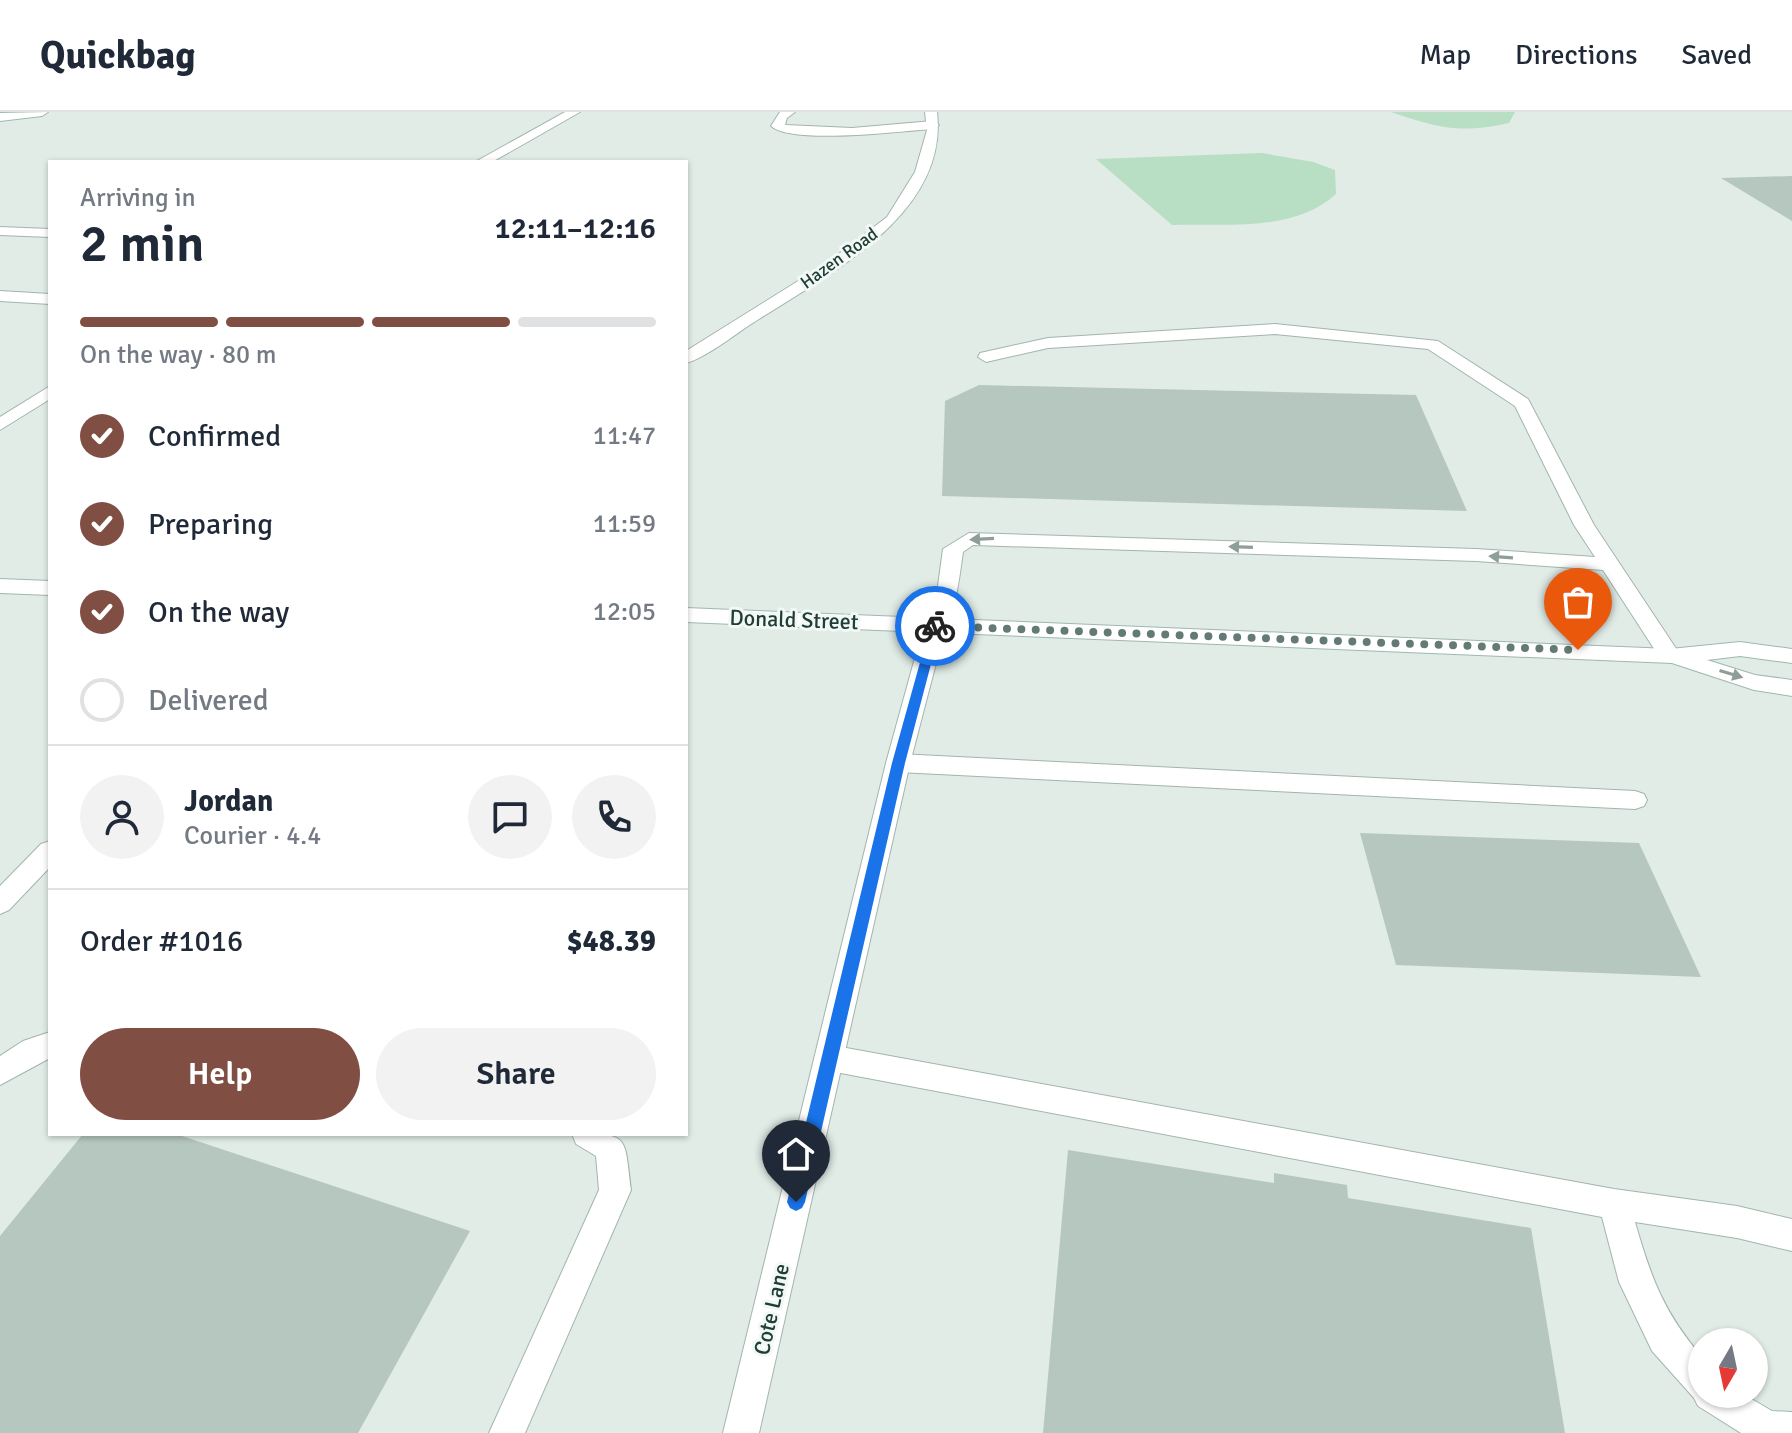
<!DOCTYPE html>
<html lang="en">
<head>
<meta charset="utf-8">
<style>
	:root { --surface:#fff; --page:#f2f2f3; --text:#1f2937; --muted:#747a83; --line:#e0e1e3; --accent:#814e43 }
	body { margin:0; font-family:Signika,sans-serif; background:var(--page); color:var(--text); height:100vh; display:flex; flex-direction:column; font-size:30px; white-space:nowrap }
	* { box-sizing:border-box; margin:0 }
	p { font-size:26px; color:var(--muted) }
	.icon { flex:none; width:44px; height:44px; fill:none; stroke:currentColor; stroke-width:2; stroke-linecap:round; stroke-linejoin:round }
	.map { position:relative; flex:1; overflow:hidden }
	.panel { position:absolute; left:48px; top:48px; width:640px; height:976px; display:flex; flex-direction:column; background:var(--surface); border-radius:0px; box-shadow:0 2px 6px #0004 }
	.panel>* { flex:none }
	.needle { width:52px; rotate:189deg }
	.tools { position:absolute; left:1688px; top:1216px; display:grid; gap:16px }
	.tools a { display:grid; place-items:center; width:80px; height:80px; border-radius:50%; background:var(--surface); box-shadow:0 2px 6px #0004; font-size:40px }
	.pin { position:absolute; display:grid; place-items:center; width:68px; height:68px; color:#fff; margin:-82px -34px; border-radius:50% 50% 50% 0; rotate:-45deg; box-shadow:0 0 8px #0007 }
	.pin .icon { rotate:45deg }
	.courier { position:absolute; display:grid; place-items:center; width:80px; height:80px; margin:-40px; border:6px solid #1a73e8; border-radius:50%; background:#fff; color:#222; box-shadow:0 2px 10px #0007 }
	.overview em { font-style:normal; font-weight:600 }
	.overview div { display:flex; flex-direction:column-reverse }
	.overview { display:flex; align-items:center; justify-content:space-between; height:136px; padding:0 32px }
	h1 { font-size:52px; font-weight:600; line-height:60px }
	.bar { display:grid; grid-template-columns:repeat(4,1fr); gap:12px 8px; align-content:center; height:96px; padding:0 32px }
	.bar i { height:10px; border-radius:6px; background:var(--line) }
	.bar .active { background:var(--accent) }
	.bar p { grid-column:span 4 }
	.line { display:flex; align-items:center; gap:20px; padding:0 32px; border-top:2px solid var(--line) }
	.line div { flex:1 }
	.round { display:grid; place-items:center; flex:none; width:84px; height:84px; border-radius:42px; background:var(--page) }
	ol { padding:0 32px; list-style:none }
	li { display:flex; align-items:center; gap:24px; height:88px }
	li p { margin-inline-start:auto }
	li .icon { padding:8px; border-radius:50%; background:var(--accent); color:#fff; stroke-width:4 }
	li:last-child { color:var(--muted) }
	li i { width:44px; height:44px; border:4px solid var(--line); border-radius:50% }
	.cta { display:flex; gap:16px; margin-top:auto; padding:16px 32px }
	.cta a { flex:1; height:92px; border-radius:48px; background:var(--accent); color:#fff; font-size:32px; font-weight:600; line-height:92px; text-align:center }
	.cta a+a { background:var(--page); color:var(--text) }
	header { display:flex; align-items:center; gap:48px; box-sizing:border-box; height:112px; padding:0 40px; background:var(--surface); border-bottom:2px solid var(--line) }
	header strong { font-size:38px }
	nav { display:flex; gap:44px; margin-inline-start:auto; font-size:28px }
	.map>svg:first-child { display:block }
	.green { fill:#b8dec3 }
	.building { fill:#b6c7c0 }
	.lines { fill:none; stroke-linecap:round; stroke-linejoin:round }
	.lane-casing { stroke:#a3b4ae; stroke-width:2 }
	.street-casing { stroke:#a3b4ae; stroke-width:2 }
	.secondary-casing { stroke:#9eb8af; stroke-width:2 }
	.lane { fill:#fff; fill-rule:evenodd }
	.street { fill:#fff; fill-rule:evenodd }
	.secondary { fill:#fff; fill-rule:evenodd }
	.oneway { fill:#909e9a }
	.route { fill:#1a73e8 }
	.done { stroke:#647a74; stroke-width:8; stroke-dasharray:0 14.4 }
	.labels { text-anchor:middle; stroke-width:6; stroke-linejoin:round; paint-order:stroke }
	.far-street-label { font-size:18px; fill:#203d36; stroke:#f1f8f5 }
	.street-label { font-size:22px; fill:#203d36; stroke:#f1f8f5 }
</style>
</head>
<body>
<header>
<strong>Quickbag</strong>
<nav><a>Map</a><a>Directions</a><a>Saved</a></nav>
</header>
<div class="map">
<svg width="1792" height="1321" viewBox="0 0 1792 1321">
	<rect width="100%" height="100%" fill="#e1ece7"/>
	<path class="green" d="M1391,0H1515L1509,11C1459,22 1439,16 1391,0Z
		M1262,41L1313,50L1335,58L1336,82C1293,121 1227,111 1172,113L1096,47Z"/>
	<path class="building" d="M1792,64V109L1721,66Z
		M979,273L1416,283L1467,399L942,384L945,289Z
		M1360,721L1639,731L1701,865L1396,853Z
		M83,1022H176L470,1119L358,1321H0V1124Z
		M1068,1038L1274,1071V1061L1347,1073L1348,1086L1531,1116L1565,1321H1043Z"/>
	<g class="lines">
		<g class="lane-casing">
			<path id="lane" d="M780,0H795L787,6L785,13L852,16L933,9L939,13L933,17C902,19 792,33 771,14Z
				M0,115L50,117V125L0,123Z
				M0,179L50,182V192L0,189Z
				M1275,212L1438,229L1528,287L1594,413L1681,544L1678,549H1662L1603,458L1476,449L973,433L963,440C959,467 957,494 943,518H927L924,513L937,481L943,437L969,421L1476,437L1595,445L1574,413L1515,294L1428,237L1275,222L1048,236L986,250L978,245L980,241L1048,226Z
				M898,642L1635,679L1644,682L1647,688L1644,694L1635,697L898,660L890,657L886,651L890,645Z
				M50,920V946L0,973V944L23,929Z
				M830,933L1614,1077L1737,1094L1792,1107V1139L1737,1126L1635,1110C1651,1166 1664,1201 1702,1245V1282H1743L1772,1299L1792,1300V1321H1741L1698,1294L1694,1286L1652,1239L1619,1170L1602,1105L830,959L820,955L815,946L820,937Z
				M572,1022C630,1022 624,1022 631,1078L525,1321H489L599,1078L596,1044L576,1032Z"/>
		</g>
		<g class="street-casing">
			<path id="street" d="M565,0H580L492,50H475Z
				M925,0H937C949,101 831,161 759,207C739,219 708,245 686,251V239L827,151L887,105L915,60L927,18Z
				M50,274V287L0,318V305Z
				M935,506L943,508L946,513L910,651L759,1321H723L886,651L924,513L927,508Z
				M50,729V755L9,798L0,802V774L41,732Z"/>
		</g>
		<g class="secondary-casing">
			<path id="secondary" d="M48,0L42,4L0,9V1Z
				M0,467L50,469V483L0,481Z
				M686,496L1670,537L1740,530L1792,537V551L1740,544L1707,548L1755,563L1792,568V584L1754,578L1672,551L686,510Z"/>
		</g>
		<use href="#lane" class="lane"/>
		<use href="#street" class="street"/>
		<use href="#secondary" class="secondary"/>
	</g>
	<defs><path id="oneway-solid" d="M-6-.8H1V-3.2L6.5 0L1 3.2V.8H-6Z" transform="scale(2)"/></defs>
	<g class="oneway">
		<use href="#oneway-solid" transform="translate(982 427) rotate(177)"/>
		<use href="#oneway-solid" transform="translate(1241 435) rotate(-178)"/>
		<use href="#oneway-solid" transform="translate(1501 445) rotate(-176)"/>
		<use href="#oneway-solid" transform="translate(1731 562) rotate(17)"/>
	</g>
	<path class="route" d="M931,511L941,514L905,651L805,1090L802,1096L796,1099L790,1096L787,1090L892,651Z"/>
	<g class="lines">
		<path class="done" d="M935,514L1578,538"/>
	</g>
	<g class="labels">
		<g class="far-street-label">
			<text transform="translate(839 146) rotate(-36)" y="6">Hazen Road</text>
		</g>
		<g class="street-label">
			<text transform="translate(794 507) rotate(2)" y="8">Donald Street</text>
			<text transform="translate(771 1197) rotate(-77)" y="8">Cote Lane</text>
		</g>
	</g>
</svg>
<div class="tools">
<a><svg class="needle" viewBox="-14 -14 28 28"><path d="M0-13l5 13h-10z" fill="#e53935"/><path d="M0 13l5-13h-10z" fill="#747a83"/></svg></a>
</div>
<div class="pin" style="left:1578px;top:538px;background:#ea580c"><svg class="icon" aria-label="bag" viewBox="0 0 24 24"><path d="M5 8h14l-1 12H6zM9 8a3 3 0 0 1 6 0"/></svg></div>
<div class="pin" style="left:796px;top:1090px;background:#1f2937"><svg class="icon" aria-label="home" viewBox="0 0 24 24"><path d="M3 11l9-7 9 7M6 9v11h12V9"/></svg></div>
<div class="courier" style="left:935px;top:514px"><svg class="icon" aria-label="bike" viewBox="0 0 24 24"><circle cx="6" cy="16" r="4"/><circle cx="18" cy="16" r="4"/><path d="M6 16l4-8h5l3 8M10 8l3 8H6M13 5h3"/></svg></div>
<section class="panel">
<div class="overview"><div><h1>2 min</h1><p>Arriving in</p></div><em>12:11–12:16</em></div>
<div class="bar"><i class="active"></i><i class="active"></i><i class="active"></i><i></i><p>On the way · 80 m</p></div>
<ol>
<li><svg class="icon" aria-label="check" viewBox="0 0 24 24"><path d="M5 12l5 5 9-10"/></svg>Confirmed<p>11:47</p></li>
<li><svg class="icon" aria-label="check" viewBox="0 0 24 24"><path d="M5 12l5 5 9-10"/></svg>Preparing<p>11:59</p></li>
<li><svg class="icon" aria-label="check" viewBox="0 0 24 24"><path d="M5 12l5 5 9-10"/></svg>On the way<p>12:05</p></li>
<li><i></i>Delivered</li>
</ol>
<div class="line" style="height:144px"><a class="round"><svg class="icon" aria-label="person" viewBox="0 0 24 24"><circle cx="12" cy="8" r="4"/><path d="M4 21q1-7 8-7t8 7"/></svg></a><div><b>Jordan</b><p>Courier · 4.4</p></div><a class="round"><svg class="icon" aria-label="chat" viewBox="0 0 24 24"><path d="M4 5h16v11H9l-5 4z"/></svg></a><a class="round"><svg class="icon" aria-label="phone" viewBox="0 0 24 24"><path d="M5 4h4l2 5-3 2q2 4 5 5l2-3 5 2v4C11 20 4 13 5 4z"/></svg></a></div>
<div class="line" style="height:104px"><div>Order #1016</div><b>$48.39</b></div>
<div class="cta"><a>Help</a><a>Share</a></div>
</section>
</div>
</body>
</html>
